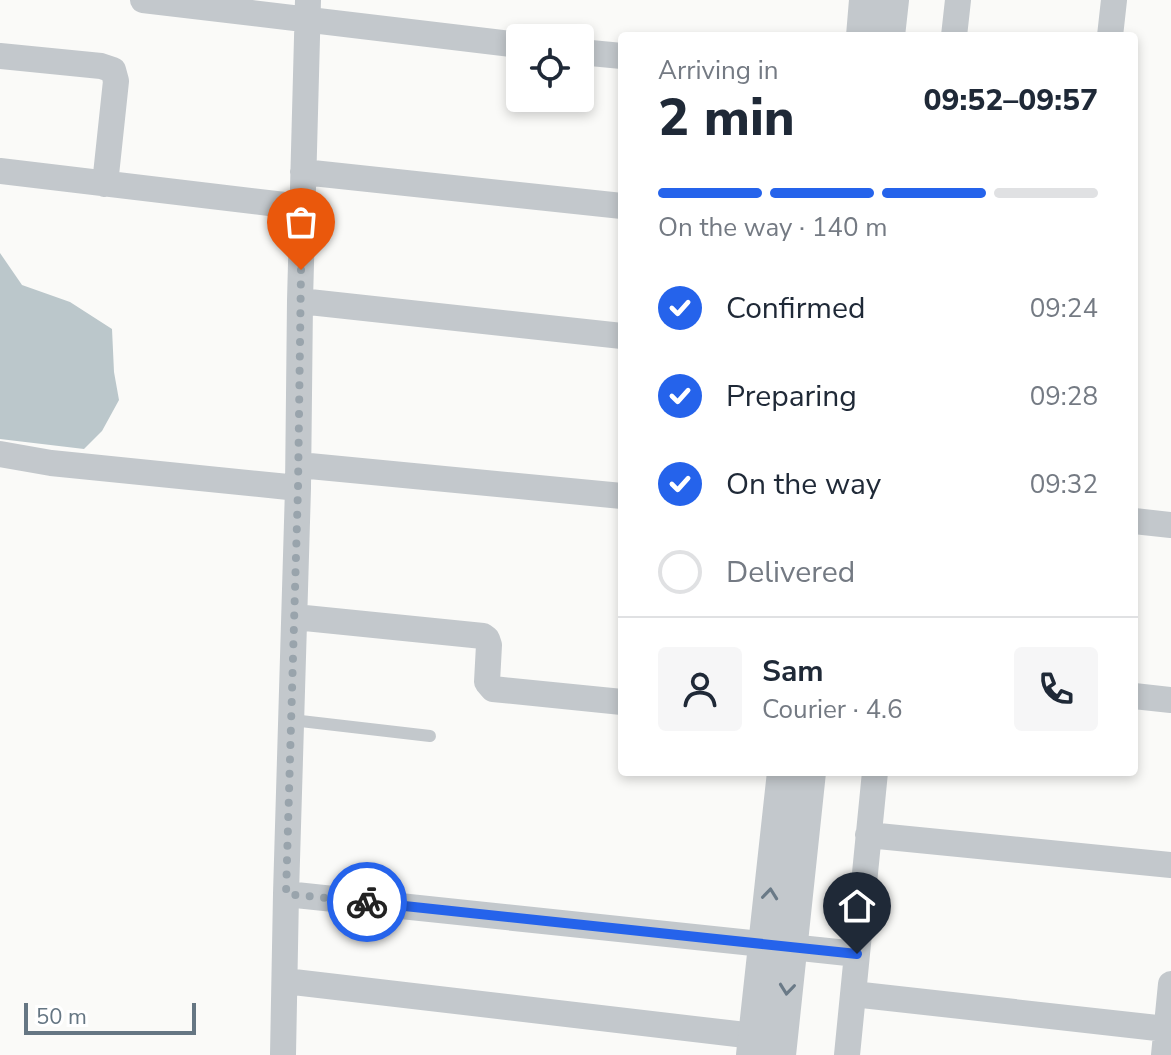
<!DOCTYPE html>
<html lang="en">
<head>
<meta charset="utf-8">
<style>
	:root { --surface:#fff; --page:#f6f6f7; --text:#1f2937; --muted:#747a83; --line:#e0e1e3; --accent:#2563eb }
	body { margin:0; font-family:"Nunito Sans",sans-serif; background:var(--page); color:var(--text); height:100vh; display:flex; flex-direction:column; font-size:30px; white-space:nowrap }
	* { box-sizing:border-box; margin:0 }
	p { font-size:26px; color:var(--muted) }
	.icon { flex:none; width:44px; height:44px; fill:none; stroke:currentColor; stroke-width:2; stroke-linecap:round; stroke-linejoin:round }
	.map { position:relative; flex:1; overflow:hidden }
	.drawer { position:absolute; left:618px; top:32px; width:520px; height:744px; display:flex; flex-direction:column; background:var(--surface); border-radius:8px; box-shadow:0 4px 12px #0003 }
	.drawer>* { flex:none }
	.fabs { position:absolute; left:506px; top:24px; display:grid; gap:16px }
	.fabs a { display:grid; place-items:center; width:88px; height:88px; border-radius:8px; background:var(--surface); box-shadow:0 4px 12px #0003; font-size:40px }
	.scale { position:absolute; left:24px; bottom:20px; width:172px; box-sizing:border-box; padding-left:8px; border:4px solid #657683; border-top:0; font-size:22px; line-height:28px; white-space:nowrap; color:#657683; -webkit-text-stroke:6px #fff; paint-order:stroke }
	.pin { position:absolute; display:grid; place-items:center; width:68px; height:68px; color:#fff; margin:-82px -34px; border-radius:50% 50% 50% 0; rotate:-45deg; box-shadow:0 0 8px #0007 }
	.pin .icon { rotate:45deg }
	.courier { position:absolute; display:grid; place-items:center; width:80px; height:80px; margin:-40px; border:6px solid #2563eb; border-radius:50%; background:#fff; color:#222; box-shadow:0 2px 10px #0007 }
	.head em { font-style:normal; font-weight:800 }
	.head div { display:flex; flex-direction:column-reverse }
	.head { display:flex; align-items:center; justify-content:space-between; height:136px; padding:0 40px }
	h1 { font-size:52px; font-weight:800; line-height:60px }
	.bar { display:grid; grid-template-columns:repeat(4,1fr); gap:12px 8px; align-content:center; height:96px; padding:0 40px }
	.bar i { height:10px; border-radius:6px; background:var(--line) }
	.bar .selected { background:var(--accent) }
	.bar p { grid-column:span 4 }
	.line { display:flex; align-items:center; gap:20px; padding:0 40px; border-top:2px solid var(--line) }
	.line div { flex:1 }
	.round { display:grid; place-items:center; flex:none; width:84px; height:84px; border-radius:8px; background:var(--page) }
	ol { padding:0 40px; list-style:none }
	li { display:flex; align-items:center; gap:24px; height:88px }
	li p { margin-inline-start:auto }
	li .icon { padding:8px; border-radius:50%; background:var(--accent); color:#fff; stroke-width:4 }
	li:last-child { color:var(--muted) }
	li i { width:44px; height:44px; border:4px solid var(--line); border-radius:50% }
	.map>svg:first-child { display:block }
	.water { fill:#bbc7cb }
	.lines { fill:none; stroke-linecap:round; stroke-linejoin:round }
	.service { stroke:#c3c8cc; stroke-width:12 }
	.minor { stroke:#c3c8cc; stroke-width:26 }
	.tertiary { stroke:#c3c8cc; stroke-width:32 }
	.oneway { stroke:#6a7a87 }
	.done { stroke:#99a4ac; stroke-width:8; stroke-dasharray:0 14.4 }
	.route { stroke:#2563eb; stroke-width:10 }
</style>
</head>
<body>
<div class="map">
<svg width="1171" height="1055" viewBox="0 0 1171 1055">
	<rect width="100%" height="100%" fill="#fafaf8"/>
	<path class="water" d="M0,253L22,285L70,302L112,329L114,372L119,400L102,431L84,449L0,439Z"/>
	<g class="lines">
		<path class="service" d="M292,720L430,736"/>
		<path class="minor" d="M143,0L520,45
			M954,36L958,0
			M1110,36L1114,0
			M580,52L622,56
			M0,56L101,66L113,70L116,81L105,184
			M0,171L302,207
			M303,172L622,206
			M300,301L622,336
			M0,454L51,463L298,488
			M299,465L622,496
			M1134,521L1171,525
			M295,617L483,636L487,639L489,645L487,682L493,689L622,702
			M1134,696L1171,700
			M868,835L1171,865
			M286,894L857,954
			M285,981L754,1036
			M853,994L1166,1029
			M283,1055L286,894L298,488L300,301L308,0
			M847,1055L875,772
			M1164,1055L1171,984"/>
		<path class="tertiary" d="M862,36L865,0
			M889,36L893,0
			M752,1055L783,772
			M780,1055L810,772"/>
	</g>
	<defs><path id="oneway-chevron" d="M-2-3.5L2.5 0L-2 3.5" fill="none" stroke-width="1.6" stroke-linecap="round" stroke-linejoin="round" transform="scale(2)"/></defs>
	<g class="oneway">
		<use href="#oneway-chevron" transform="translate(770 894) rotate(-84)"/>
		<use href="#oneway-chevron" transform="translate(787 989) rotate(96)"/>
	</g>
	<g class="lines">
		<path class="done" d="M301,270L298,488L286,894L367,902"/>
		<path class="route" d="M367,902L857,954"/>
	</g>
</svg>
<div class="fabs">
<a><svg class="icon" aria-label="locate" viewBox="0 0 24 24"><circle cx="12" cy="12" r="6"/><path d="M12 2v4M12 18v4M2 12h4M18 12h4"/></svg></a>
</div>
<div class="scale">50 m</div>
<div class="pin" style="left:301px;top:270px;background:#ea580c"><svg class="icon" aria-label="bag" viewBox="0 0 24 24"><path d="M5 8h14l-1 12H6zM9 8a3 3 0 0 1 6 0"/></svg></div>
<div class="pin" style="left:857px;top:954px;background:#1f2937"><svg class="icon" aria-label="home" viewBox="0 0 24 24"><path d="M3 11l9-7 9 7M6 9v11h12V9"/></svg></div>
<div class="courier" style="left:367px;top:902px"><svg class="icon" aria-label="bike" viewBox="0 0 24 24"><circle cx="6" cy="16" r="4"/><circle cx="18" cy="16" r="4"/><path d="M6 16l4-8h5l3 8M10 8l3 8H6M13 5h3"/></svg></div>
<section class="drawer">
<div class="head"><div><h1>2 min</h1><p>Arriving in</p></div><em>09:52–09:57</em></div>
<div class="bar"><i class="selected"></i><i class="selected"></i><i class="selected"></i><i></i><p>On the way · 140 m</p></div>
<ol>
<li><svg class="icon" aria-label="check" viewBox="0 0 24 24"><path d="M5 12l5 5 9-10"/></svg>Confirmed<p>09:24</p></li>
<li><svg class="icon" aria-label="check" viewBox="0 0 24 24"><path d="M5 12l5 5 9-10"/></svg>Preparing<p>09:28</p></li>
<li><svg class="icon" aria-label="check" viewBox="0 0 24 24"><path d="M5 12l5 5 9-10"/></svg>On the way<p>09:32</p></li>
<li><i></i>Delivered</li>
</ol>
<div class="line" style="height:144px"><a class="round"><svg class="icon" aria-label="person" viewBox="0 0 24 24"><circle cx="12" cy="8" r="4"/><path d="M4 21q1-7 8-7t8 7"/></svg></a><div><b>Sam</b><p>Courier · 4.6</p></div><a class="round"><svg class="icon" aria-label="phone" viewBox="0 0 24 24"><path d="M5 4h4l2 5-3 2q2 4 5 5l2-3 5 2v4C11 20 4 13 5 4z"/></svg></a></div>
</section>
</div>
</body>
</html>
